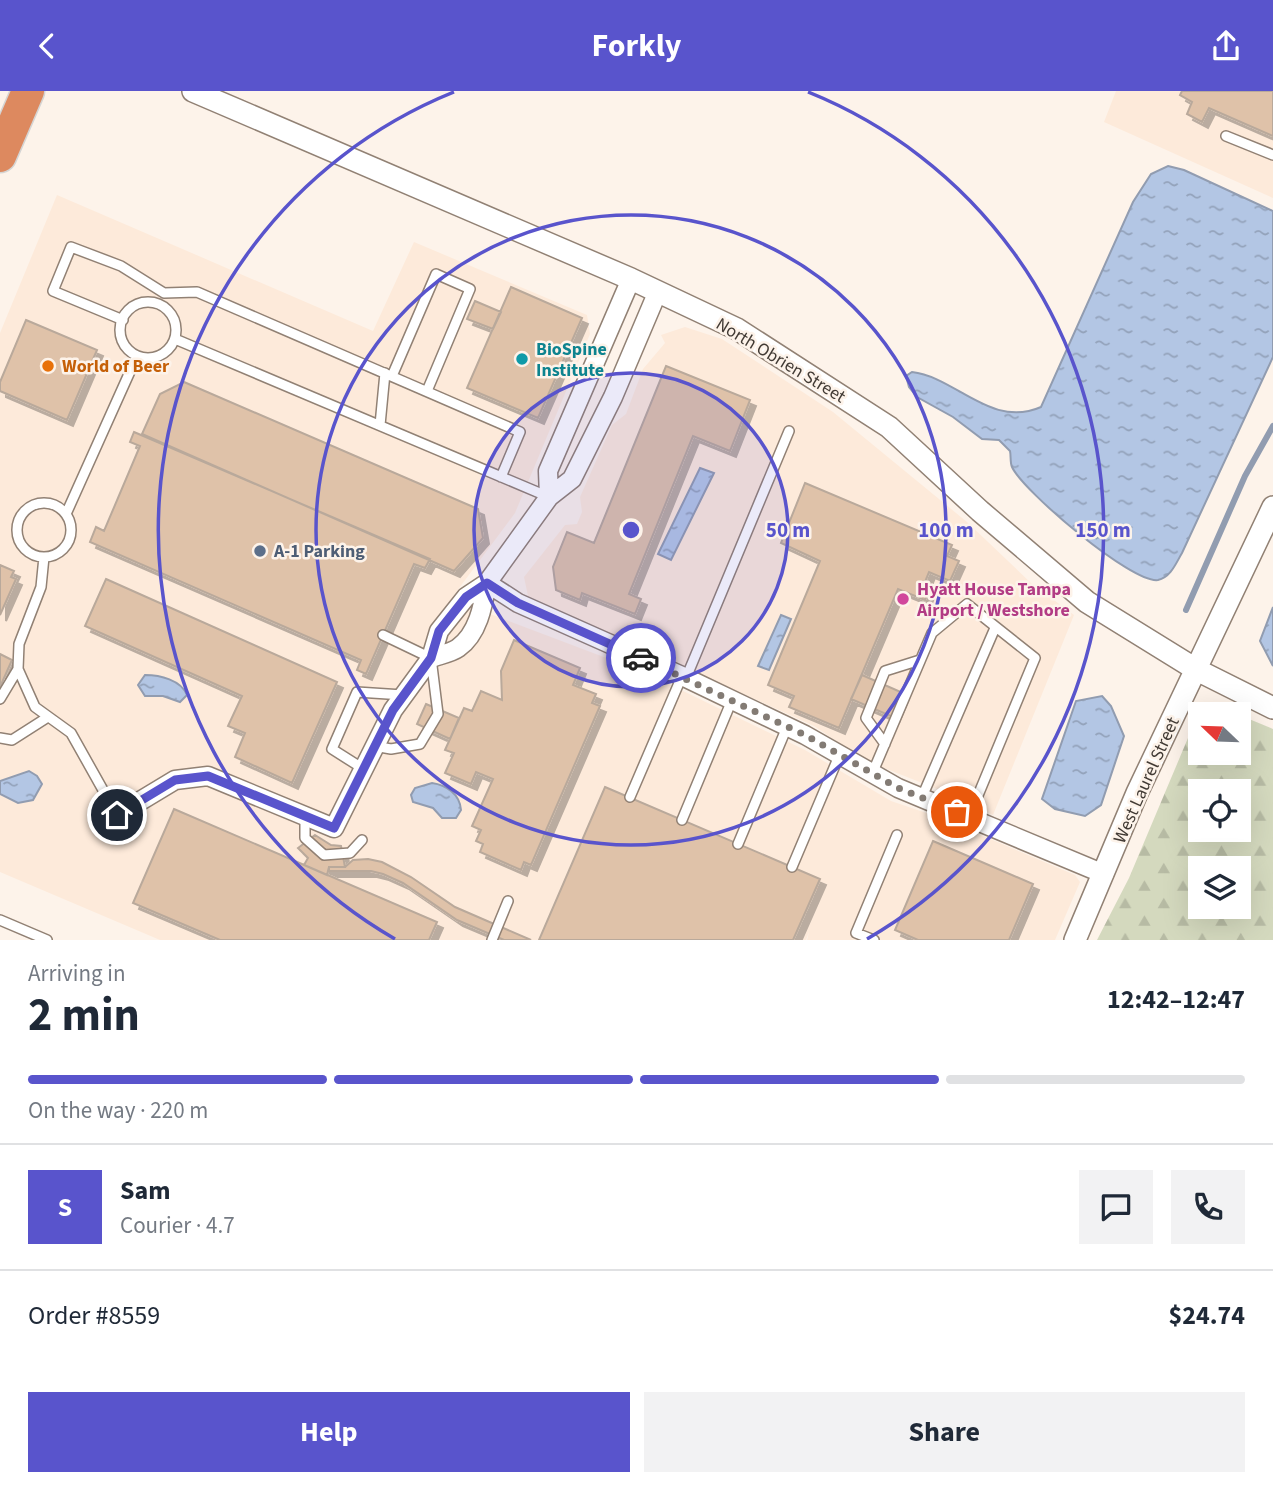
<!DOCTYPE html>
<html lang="en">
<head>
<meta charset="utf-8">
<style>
	:root { --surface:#fff; --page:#f2f2f3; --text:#1f2937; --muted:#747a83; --line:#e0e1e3; --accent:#5954cc }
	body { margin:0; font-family:"Source Sans 3",sans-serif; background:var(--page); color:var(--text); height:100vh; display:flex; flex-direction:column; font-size:26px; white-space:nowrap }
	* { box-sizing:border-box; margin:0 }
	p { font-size:23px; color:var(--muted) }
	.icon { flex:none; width:38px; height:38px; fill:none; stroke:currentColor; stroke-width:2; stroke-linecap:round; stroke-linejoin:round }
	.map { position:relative; height:849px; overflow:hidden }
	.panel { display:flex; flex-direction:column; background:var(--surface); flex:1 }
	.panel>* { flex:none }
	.needle { width:46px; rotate:293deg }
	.tools { position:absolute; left:1188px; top:611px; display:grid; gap:14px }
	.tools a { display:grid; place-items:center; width:63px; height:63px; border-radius:0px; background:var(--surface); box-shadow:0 7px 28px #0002; font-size:35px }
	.pin { position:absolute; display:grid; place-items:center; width:60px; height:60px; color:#fff; margin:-30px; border:4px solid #fff; border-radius:50%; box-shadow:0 2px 7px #0007 }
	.courier { position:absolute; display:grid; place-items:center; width:70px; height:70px; margin:-35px; border:5px solid #5954cc; border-radius:50%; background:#fff; color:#222; box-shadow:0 2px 9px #0007 }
	.headline em { font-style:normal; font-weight:700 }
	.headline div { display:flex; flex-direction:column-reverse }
	.headline { display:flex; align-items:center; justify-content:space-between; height:119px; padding:0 28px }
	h1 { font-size:46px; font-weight:700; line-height:52px }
	.bar { display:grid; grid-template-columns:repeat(4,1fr); gap:10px 7px; align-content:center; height:84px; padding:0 28px }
	.bar i { height:9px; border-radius:5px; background:var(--line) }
	.bar .active { background:var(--accent) }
	.bar p { grid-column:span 4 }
	.line { display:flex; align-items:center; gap:18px; padding:0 28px; border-top:2px solid var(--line) }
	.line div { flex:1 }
	.round { display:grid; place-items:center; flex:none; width:74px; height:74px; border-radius:0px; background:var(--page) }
	.button { display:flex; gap:14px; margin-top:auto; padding:14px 28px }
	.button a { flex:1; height:80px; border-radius:0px; background:var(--accent); color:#fff; font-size:28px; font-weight:700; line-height:80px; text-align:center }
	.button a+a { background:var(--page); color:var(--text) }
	header { display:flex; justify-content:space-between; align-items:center; height:91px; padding:0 28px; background:var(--accent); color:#fff; font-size:32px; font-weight:700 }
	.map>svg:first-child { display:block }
	.built { fill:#fdeada }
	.forest { fill:url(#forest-firs); fill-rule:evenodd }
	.water { fill:url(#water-ripples); stroke:#919cb0; stroke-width:2 }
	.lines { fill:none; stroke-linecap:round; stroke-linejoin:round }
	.stream { stroke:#919cb0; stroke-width:6 }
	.building { fill:#dfc2a9; stroke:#b9a99b; stroke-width:2; filter:url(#shadow) }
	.service-casing { stroke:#918174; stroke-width:12 }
	.minor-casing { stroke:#918174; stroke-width:21 }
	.tertiary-casing { stroke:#918174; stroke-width:24 }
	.motorway-casing { stroke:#d5d4d3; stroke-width:35 }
	.service { stroke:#fff; stroke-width:9 }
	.minor { stroke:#fff; stroke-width:18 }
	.tertiary { stroke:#fff; stroke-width:21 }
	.motorway { stroke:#dd895f; stroke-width:32 }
	.done { stroke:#837b74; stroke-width:7; stroke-dasharray:0 12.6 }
	.route { stroke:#5954cc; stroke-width:9 }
	.ring { fill:none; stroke:#5954cc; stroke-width:3.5 }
	.culture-dot { fill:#0f9aa8; stroke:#fdf3ea; stroke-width:2.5 }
	.food-dot { fill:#e8710a; stroke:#fdf3ea; stroke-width:2.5 }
	.service-dot { fill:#5c6f8a; stroke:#fdf3ea; stroke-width:2.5 }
	.hotel-dot { fill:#d1479c; stroke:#fdf3ea; stroke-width:2.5 }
	.labels { text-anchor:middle; stroke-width:5; stroke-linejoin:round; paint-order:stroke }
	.culture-label { font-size:18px; font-weight:bold; fill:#0d838f; stroke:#fdf3ea; text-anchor:start }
	.street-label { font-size:18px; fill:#423b35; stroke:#fdf3ea }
	.food-label { font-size:18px; font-weight:bold; fill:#c56008; stroke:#fdf3ea; text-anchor:start }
	.service-label { font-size:18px; font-weight:bold; fill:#4e5e75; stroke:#fdf3ea; text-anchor:start }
	.hotel-label { font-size:18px; font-weight:bold; fill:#b23c85; stroke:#fdf3ea; text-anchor:start }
	.centre { fill:#5954cc; stroke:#fdf3ea; stroke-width:3.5 }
	.ring-label { font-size:21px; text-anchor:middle; font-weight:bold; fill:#5954cc; stroke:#fdf3ea; stroke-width:5; stroke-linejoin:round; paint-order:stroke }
</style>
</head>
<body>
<header><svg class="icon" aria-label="back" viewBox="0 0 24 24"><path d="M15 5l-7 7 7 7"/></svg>Forkly<svg class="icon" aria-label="share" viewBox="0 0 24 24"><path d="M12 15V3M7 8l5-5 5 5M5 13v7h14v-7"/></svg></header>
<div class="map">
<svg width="1273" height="849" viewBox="0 0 1273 849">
	<defs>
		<pattern id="forest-firs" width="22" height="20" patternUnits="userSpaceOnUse" patternTransform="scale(1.75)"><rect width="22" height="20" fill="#d4d9be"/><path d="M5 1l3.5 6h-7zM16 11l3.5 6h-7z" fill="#b7bba4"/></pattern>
		<pattern id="water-ripples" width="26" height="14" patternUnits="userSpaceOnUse" patternTransform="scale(1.75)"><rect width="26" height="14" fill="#b3c6e4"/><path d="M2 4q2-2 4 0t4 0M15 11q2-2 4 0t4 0" fill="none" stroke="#93a2ba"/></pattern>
		<filter id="shadow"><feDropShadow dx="6" dy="6" stdDeviation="0" flood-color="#0004"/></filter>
	</defs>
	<rect width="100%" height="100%" fill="#fdf3ea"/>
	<path class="built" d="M1116,0H1273V107L1104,31Z
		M57,104L373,240L414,151L587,224L590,243L515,422L451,508L646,582L805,659L891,710L941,727L1075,784L1080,791L1055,849H807L809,841L806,849H160L0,781V242Z
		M685,236L722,248L833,321L967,431L1031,492L1074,524L993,724L945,701L864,669L814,635L528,505L524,486L565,434L577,433L582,421L580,406L612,334L626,323L643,278L665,252L661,244Z"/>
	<path class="forest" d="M1220,616L1273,638V849H1097L1129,787L1196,628L1200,624V662H1239V623H1202L1208,618ZM1200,700H1239V738H1200ZM1200,777H1239V816H1200Z"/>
	<path class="water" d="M1168,75L1184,79L1273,120V266L1182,462C1176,472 1171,486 1158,489C1132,493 1023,400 1012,376C1010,372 1011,364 1010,360L999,349L982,348L953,326L917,306L909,296L906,285L912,281C956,286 991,338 1041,316L1133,111L1151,83Z
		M700,377L714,382L671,469L658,463Z
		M1273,516V575L1260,550Z
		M781,524L791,528L769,579L758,575Z
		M145,584C160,584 181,589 187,604L180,611L163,605H145L138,594Z
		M1102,605L1111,615L1124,645L1101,714L1085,725L1055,718L1042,708L1076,610Z
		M29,680L37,685L42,693L33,709L18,712L0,703V690Z
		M432,692C446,694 460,703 461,719L456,727H442L433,717L413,711L411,704L415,697Z"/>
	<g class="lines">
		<path class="stream" d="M1186,519L1245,385L1273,335"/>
	</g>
	<path class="building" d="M1182,0H1273V45L1209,17L1202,31L1187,23L1192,11L1180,4Z
		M511,196L582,227L538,327L467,297Z
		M475,210L501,221L493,238L467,228Z
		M26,229L97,259L67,329L0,300V291Z
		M666,275L750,309L730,360L693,345L629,503L641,508L635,523L582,502L580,509L556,499L553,476L567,441L594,452Z
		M184,291L478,418L483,447L454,480L142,343L160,303Z
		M134,341L430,468L425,477L414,473L366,583L357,579L361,569L90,451L96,436L104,440L140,355L130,351Z
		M805,392L952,454L947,465L959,470L950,490L929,481L925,491L931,493L925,509L898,498L839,637L789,616L794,605L768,594L820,470L781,452Z
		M0,474L14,480L11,486L16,488L0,524Z
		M106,488L337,591L292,692L235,666L245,642L228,635L242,605L85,535Z
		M514,549L580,577L573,594L596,603L592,612L600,615L531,774L524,771L521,779L480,761L483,753L476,750L481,739L472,735L493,688L476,681L471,693L445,682L454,662L445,659L464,617L472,620L481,600L502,609L501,580Z
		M0,563L12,569L0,596Z
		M862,584L903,602L893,626L851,608Z
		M426,613L459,627L450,648L417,633Z
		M605,696L820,788L793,849H539Z
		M174,718L437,831L429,849H220L133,812Z
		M315,744L331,754L341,755L345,776H329L327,784L304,774L308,767L298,757Z
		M933,750L1033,793L1009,849H918L895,839Z
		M368,768L382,771L411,786L455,816L531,849H504L457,829L403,792L383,783L371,780H329V776H345L353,769Z"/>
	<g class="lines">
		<g class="service-casing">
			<path id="service" d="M1226,45L1273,64
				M120 239a28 28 0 1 1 56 0a28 28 0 1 1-56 0Z
				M123,229L53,200L71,156L121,175L164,202L197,201L520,341L501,386
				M175,248L549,406
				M392,285L436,183L470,198L427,300
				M380,334L385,282
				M17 439a27 27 0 1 1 54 0a27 27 0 1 1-54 0Z
				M66,423L137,265
				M44,466L41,496L19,553L18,578L35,616L71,642L117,724
				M686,587L789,340
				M0,608L18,578
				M0,647L12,649L48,626
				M885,653L866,627L885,580L920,569
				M374,655L391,658L420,653L438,623L431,567L383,544
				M362,677L332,658L357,601L403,604
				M872,683L932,542L967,513L1035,567L969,726
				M630,706L682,585
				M922,706L995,537
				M305,725V747L324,764L350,762L362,749
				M682,729L732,609
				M738,753L787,636
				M792,776L839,665
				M0,829L47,849
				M492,849L508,810
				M874,849L856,842L897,744"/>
		</g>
		<g class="minor-casing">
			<path id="minor" d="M549,406L548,380L631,188
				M487,492L518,512L682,585L805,644L898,697L1104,783
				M431,567C439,564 451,562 458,557C478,543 483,515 487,492
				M117,724L175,689L208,685L334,737L393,619L431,567L439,540L466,506L487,492L549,406L572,388L613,306L658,200"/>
		</g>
		<g class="tertiary-casing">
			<path id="tertiary" d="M193,0L631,188L737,238L889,336L980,420L1087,511L1197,579L1273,617
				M1075,849L1137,702L1273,416"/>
		</g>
		<g class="motorway-casing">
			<path id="motorway" d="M0,65L28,0"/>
		</g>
		<use href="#service" class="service"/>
		<use href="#minor" class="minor"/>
		<use href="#tertiary" class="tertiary"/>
		<use href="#motorway" class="motorway"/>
	</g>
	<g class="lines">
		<path class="done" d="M641,567L805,644L898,697L957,721"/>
		<path class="route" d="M117,724L175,689L208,685L334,737L393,619L431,567L439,540L466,506L487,492L518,512L641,567"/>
	</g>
	<circle cx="631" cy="439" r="157" fill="#5954cc" fill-opacity=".12"/>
	<g class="ring">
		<circle cx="631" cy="439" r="157"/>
		<circle cx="631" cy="439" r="315"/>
		<path d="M395 848A472 472 0 0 1 454 1M808 1A472 472 0 0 1 867 848"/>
	</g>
	<circle class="culture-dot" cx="522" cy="268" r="7"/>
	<circle class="food-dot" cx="48" cy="275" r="7"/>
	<circle class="service-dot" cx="260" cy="460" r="7"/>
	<circle class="hotel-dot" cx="903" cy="508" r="7"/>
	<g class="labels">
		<g class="culture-label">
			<text x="536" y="264">BioSpine<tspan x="536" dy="21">Institute</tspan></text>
		</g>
		<g class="street-label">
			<text transform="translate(781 269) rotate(31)" y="6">North Obrien Street</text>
			<text transform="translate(1146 689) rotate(-66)" y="6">West Laurel Street</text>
		</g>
		<g class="food-label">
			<text x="62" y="281">World of Beer</text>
		</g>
		<g class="service-label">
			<text x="274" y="466">A-1 Parking</text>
		</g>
		<g class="hotel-label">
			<text x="917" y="504">Hyatt House Tampa<tspan x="917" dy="21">Airport / Westshore</tspan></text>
		</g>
	</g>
	<circle cx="631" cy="439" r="10" class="centre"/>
	<g class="ring-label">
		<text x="788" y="446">50 m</text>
		<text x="946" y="446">100 m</text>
		<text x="1103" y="446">150 m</text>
	</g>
</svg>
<div class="tools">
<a><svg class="needle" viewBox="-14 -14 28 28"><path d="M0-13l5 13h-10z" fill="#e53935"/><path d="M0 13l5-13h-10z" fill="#747a83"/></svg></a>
<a><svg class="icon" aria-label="locate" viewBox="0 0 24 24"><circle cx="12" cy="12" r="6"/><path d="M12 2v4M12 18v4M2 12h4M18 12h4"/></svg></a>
<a><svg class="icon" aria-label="layers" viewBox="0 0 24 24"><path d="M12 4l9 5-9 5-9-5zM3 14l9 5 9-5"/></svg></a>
</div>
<div class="pin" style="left:957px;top:721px;background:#ea580c"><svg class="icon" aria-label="bag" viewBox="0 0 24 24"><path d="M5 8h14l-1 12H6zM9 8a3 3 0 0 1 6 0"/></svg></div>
<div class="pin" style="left:117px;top:724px;background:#1f2937"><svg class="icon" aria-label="home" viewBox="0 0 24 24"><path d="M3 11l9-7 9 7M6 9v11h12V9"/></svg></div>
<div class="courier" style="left:641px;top:567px"><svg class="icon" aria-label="car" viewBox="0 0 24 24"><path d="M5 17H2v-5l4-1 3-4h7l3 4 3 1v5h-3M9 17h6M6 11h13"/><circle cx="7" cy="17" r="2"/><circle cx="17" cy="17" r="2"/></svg></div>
</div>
<section class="panel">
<div class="headline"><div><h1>2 min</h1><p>Arriving in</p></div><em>12:42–12:47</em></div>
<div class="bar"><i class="active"></i><i class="active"></i><i class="active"></i><i></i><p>On the way · 220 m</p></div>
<div class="line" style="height:126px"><b class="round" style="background:var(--accent);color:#fff">S</b><div><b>Sam</b><p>Courier · 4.7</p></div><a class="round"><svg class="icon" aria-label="chat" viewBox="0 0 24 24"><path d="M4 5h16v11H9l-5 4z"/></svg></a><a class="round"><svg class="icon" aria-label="phone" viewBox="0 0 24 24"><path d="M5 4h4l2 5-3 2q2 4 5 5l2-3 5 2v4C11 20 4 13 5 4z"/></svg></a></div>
<div class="line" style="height:91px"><div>Order #8559</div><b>$24.74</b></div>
<div class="button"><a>Help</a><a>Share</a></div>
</section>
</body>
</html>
